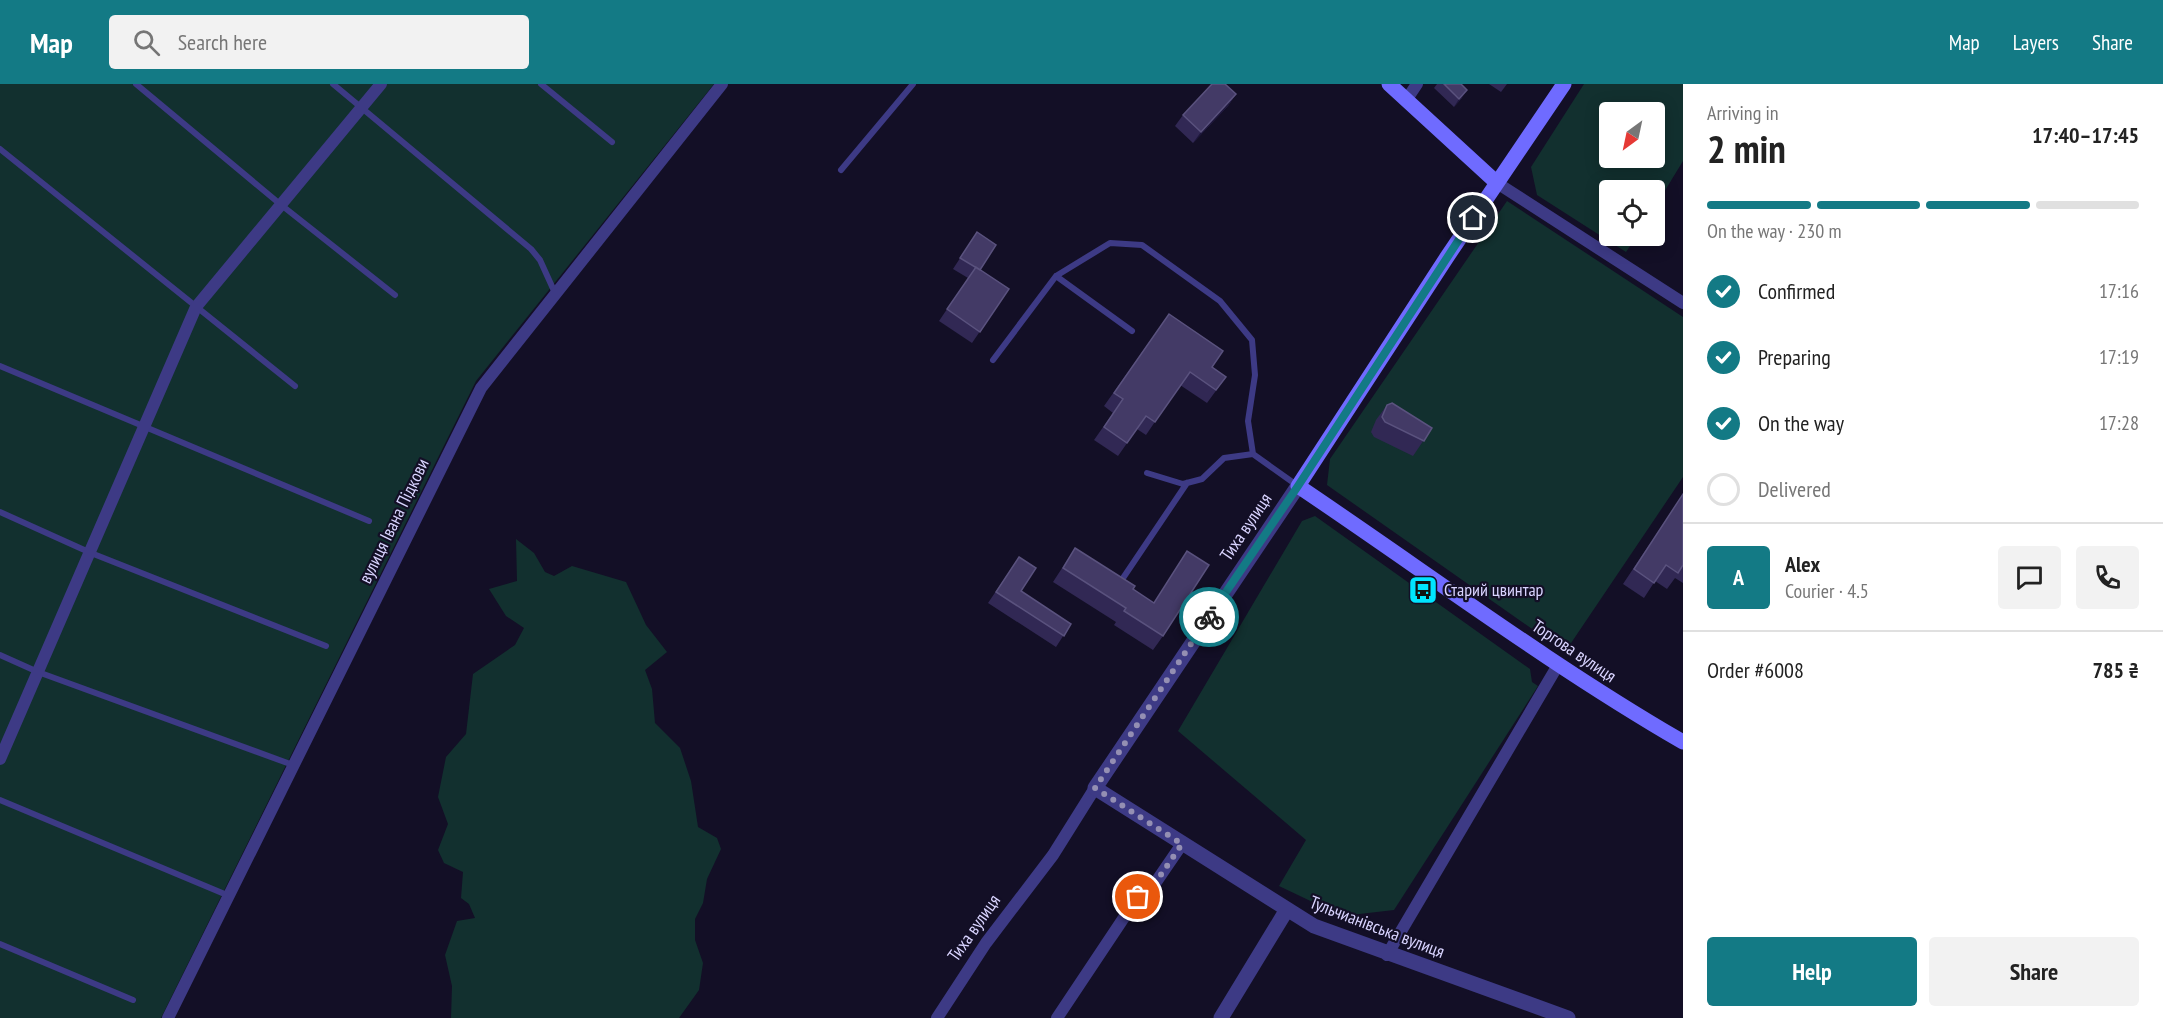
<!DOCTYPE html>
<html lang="en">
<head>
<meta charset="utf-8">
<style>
	:root { --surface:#fff; --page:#f2f2f2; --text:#222; --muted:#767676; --line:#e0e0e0; --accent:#137a85 }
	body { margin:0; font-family:"PT Sans Narrow",sans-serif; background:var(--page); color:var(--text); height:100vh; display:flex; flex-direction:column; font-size:22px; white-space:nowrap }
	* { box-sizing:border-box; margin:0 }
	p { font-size:20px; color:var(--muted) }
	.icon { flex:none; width:33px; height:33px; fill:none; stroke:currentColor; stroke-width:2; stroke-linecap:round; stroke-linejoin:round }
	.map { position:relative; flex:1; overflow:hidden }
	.drawer { display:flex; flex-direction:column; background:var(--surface); width:480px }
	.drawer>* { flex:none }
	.needle { width:39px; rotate:213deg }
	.controls { position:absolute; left:1599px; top:18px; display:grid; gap:12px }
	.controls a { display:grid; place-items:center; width:66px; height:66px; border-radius:6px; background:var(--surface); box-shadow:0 3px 15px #0003; font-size:30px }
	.pin { position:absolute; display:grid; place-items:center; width:51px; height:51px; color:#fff; margin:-26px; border:3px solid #fff; border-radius:50%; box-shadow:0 2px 6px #0007 }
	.courier { position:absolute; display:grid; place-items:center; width:60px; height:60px; margin:-30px; border:4px solid #137a85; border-radius:50%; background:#fff; color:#222; box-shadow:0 2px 8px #0007 }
	.headline em { font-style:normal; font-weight:700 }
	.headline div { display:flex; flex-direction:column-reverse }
	.headline { display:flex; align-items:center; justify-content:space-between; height:102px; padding:0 24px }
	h1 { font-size:39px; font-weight:700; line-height:45px }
	.bar { display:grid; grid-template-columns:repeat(4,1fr); gap:9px 6px; align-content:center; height:72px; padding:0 24px }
	.bar i { height:8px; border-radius:4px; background:var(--line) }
	.bar .on { background:var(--accent) }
	.bar p { grid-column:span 4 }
	.line { display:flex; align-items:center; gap:15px; padding:0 24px; border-top:2px solid var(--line) }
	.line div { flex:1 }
	.round { display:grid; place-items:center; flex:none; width:63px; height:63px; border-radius:6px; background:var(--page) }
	ol { padding:0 24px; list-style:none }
	li { display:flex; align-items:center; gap:18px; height:66px }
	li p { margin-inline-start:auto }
	li .icon { padding:6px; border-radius:50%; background:var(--accent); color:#fff; stroke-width:4 }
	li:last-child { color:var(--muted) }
	li i { width:33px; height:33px; border:3px solid var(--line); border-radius:50% }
	.cta { display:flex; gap:12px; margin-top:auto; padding:12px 24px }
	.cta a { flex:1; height:69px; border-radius:6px; background:var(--accent); color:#fff; font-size:24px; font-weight:700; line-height:69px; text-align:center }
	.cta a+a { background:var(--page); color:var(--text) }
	header { display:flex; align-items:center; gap:36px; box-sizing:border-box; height:84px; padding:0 30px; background:var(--accent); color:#fff }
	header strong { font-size:28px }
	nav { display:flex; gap:33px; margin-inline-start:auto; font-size:21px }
	.search { width:420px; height:54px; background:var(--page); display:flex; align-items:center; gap:15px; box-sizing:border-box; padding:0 21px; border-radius:6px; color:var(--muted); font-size:22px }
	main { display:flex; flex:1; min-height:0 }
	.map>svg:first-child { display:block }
	.green { fill:#12302f; fill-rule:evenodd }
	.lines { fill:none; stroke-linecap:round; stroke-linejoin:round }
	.service { stroke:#3d3a85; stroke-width:6 }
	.minor { stroke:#3d3a85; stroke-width:12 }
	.tertiary { stroke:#3d3a85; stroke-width:15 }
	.secondary { stroke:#6f6bff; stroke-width:15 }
	.wall { fill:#312854 }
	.shaded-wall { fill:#1d163a }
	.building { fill:#433a66; stroke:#5a527e; stroke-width:1.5 }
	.done { stroke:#948fb3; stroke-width:6; stroke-dasharray:0 10.8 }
	.route { stroke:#137a85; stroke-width:8 }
	.labels { text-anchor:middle; stroke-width:4.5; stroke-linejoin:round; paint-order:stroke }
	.street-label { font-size:18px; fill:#d9d4ff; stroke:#130f26 }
	.poi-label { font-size:18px; fill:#d9d4ff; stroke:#130f26; text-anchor:start }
</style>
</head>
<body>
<header>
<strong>Map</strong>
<div class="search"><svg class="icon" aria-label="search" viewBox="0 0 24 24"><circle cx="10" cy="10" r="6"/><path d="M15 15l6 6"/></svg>Search here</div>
<nav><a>Map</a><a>Layers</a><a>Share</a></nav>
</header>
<main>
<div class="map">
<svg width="1683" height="934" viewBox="0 0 1683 934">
	<rect width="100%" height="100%" fill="#130f26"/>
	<path class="green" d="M0,0H714L476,297L161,934H0Z
		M1584,0H1683V77L1655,123L1654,106H1610V152H1637L1626,168L1537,111L1531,83ZM1654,28V74H1610V28Z
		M1507,117L1683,233V393L1565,568L1327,401L1330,375Z
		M1315,432L1530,585L1532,598L1538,602L1394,826L1342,832L1279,802L1306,756L1178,647L1302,437Z
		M516,455L534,469L545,488L554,492L572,482L626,498L646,541L667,568L645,586L652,605L655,639L680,664L691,697L698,743L717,754L721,765L707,795L703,819L695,835V856L703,879L699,906L679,934H451L452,902L445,871L457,837L475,834L469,820L461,814L463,788L444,779L438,766L448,740L438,713L446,673L466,650L473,590L515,561L524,544L506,532L489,505L517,497Z"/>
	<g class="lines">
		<path class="service" d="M136,0L280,120L395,211
			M333,0L531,165L540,176L555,209
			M541,0L612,58
			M0,65L295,302
			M841,86L913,0
			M1056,192L1132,247
			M993,276L1056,192L1110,159L1142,161L1220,217L1252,256L1255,291L1248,337L1253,370L1298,402
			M0,282L369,437
			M1147,389L1183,400L1202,395L1224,374L1253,370
			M0,428L91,469L326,562
			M1119,500L1187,399
			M0,571L38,588L293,681
			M0,716L227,811
			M0,860L133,916"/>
		<path class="minor" d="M1407,15L1417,0
			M1497,99L1683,219
			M0,675L196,223L381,0
			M1387,871L1558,581
			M168,934L481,304L722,0
			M937,934L986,859L1053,771L1095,704
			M1057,934L1133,820L1156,798L1182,760"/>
		<path class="tertiary" d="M1298,402L1095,704L1314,842L1568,934
			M1221,934L1286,827"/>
		<path class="secondary" d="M1389,0L1497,99
			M1564,0L1447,173L1298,402C1426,488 1550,581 1683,658"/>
	</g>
	<path class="wall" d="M1437,0H1461L1462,14L1454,23L1434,4Z
		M1489,0H1507L1501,8Z
		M1236,10L1228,22L1193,59L1175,42L1183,31Z
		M977,148L980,186L1009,205L972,259L939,237L968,194L953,185Z
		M1169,230L1212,283L1226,293L1207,319L1180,301L1146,351L1137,345L1118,372L1094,356L1113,329L1104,322Z
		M1387,321L1432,344L1413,372L1374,353L1371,348L1376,336Z
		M1683,410V499L1675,494L1667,505L1655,497L1644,514L1623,500Z
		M1075,464L1133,505L1154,519L1187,467L1163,552L1153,566L1114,541L1116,538L1053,498Z
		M1019,473L1021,507L1071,540L1056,563L988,519Z"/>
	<path class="shaded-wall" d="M1467,6L1462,14L1454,23L1459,15Z
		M1236,10L1228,22L1193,59L1201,48Z"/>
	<path class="building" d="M1212,0H1225L1236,10L1201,48L1183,31Z
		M1444,0H1461L1467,6L1459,15Z
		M977,148L996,161L980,186L960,174Z
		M976,183L1009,205L980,248L947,225Z
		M1169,230L1223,267L1212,283L1226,293L1216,306L1190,288L1155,338L1146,332L1127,359L1104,343L1123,315L1114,309Z
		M1392,319L1432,344L1424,357L1385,338L1382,333L1387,321Z
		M1683,410V481L1678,489L1666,481L1654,499L1634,485Z
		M1075,464L1135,502L1133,505L1154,519L1187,467L1209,481L1163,552L1124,527L1126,524L1063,484Z
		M1019,473L1036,484L1021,507L1071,540L1064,552L996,508Z"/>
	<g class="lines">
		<path class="done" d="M1138,813L1156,798L1182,760L1095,704L1209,533"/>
		<path class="route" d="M1209,533L1298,402L1473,134"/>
	</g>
	<defs>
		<g id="bus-square" transform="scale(1.5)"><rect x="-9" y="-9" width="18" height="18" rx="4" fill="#00e5ff" stroke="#130f26"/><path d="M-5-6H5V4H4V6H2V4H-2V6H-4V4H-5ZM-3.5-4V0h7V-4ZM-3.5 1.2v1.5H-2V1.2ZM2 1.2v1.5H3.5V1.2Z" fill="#111"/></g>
	</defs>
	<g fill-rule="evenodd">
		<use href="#bus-square" x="1423" y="506"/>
	</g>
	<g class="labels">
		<g class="street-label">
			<text transform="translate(394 437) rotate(-64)" y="6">вулиця Івана Підкови</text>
			<text transform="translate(1246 443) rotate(-56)" y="6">Тиха вулиця</text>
			<text transform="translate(1574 567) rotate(34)" y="6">Торгова вулиця</text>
			<text transform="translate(1377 843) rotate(21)" y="6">Тульчианівська вулиця</text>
			<text transform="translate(974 844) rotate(-55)" y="6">Тиха вулиця</text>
		</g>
		<g class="poi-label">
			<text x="1444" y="512">Старий цвинтар</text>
		</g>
	</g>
</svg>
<div class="controls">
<a><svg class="needle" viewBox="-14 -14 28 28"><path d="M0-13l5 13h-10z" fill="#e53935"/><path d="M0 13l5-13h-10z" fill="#767676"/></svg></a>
<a><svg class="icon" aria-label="locate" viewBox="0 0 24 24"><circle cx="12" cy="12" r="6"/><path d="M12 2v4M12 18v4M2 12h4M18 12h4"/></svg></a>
</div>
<div class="pin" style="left:1138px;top:813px;background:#ea580c"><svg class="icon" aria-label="bag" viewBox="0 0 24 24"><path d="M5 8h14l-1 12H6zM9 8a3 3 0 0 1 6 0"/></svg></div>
<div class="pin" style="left:1473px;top:134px;background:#1f2937"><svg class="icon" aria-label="home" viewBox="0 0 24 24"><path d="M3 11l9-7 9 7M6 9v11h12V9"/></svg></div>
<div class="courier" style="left:1209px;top:533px"><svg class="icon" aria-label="bike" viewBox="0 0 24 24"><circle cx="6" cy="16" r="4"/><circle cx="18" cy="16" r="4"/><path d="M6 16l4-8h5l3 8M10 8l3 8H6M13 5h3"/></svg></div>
</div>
<section class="drawer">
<div class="headline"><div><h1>2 min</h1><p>Arriving in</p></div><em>17:40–17:45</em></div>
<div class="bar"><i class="on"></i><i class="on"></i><i class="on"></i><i></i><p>On the way · 230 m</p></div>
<ol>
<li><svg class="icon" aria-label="check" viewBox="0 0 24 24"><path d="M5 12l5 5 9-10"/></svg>Confirmed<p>17:16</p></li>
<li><svg class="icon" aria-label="check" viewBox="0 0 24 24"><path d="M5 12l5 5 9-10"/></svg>Preparing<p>17:19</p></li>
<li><svg class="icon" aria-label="check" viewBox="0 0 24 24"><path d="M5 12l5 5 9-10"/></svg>On the way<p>17:28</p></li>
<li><i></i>Delivered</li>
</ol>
<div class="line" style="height:108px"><b class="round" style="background:var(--accent);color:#fff">A</b><div><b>Alex</b><p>Courier · 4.5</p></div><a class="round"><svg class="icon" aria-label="chat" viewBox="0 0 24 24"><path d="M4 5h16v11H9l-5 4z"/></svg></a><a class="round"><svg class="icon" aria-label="phone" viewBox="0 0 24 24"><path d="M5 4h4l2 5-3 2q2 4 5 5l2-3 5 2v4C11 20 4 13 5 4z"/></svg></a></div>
<div class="line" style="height:78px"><div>Order #6008</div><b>785 ₴</b></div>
<div class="cta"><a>Help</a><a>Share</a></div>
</section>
</main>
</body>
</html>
